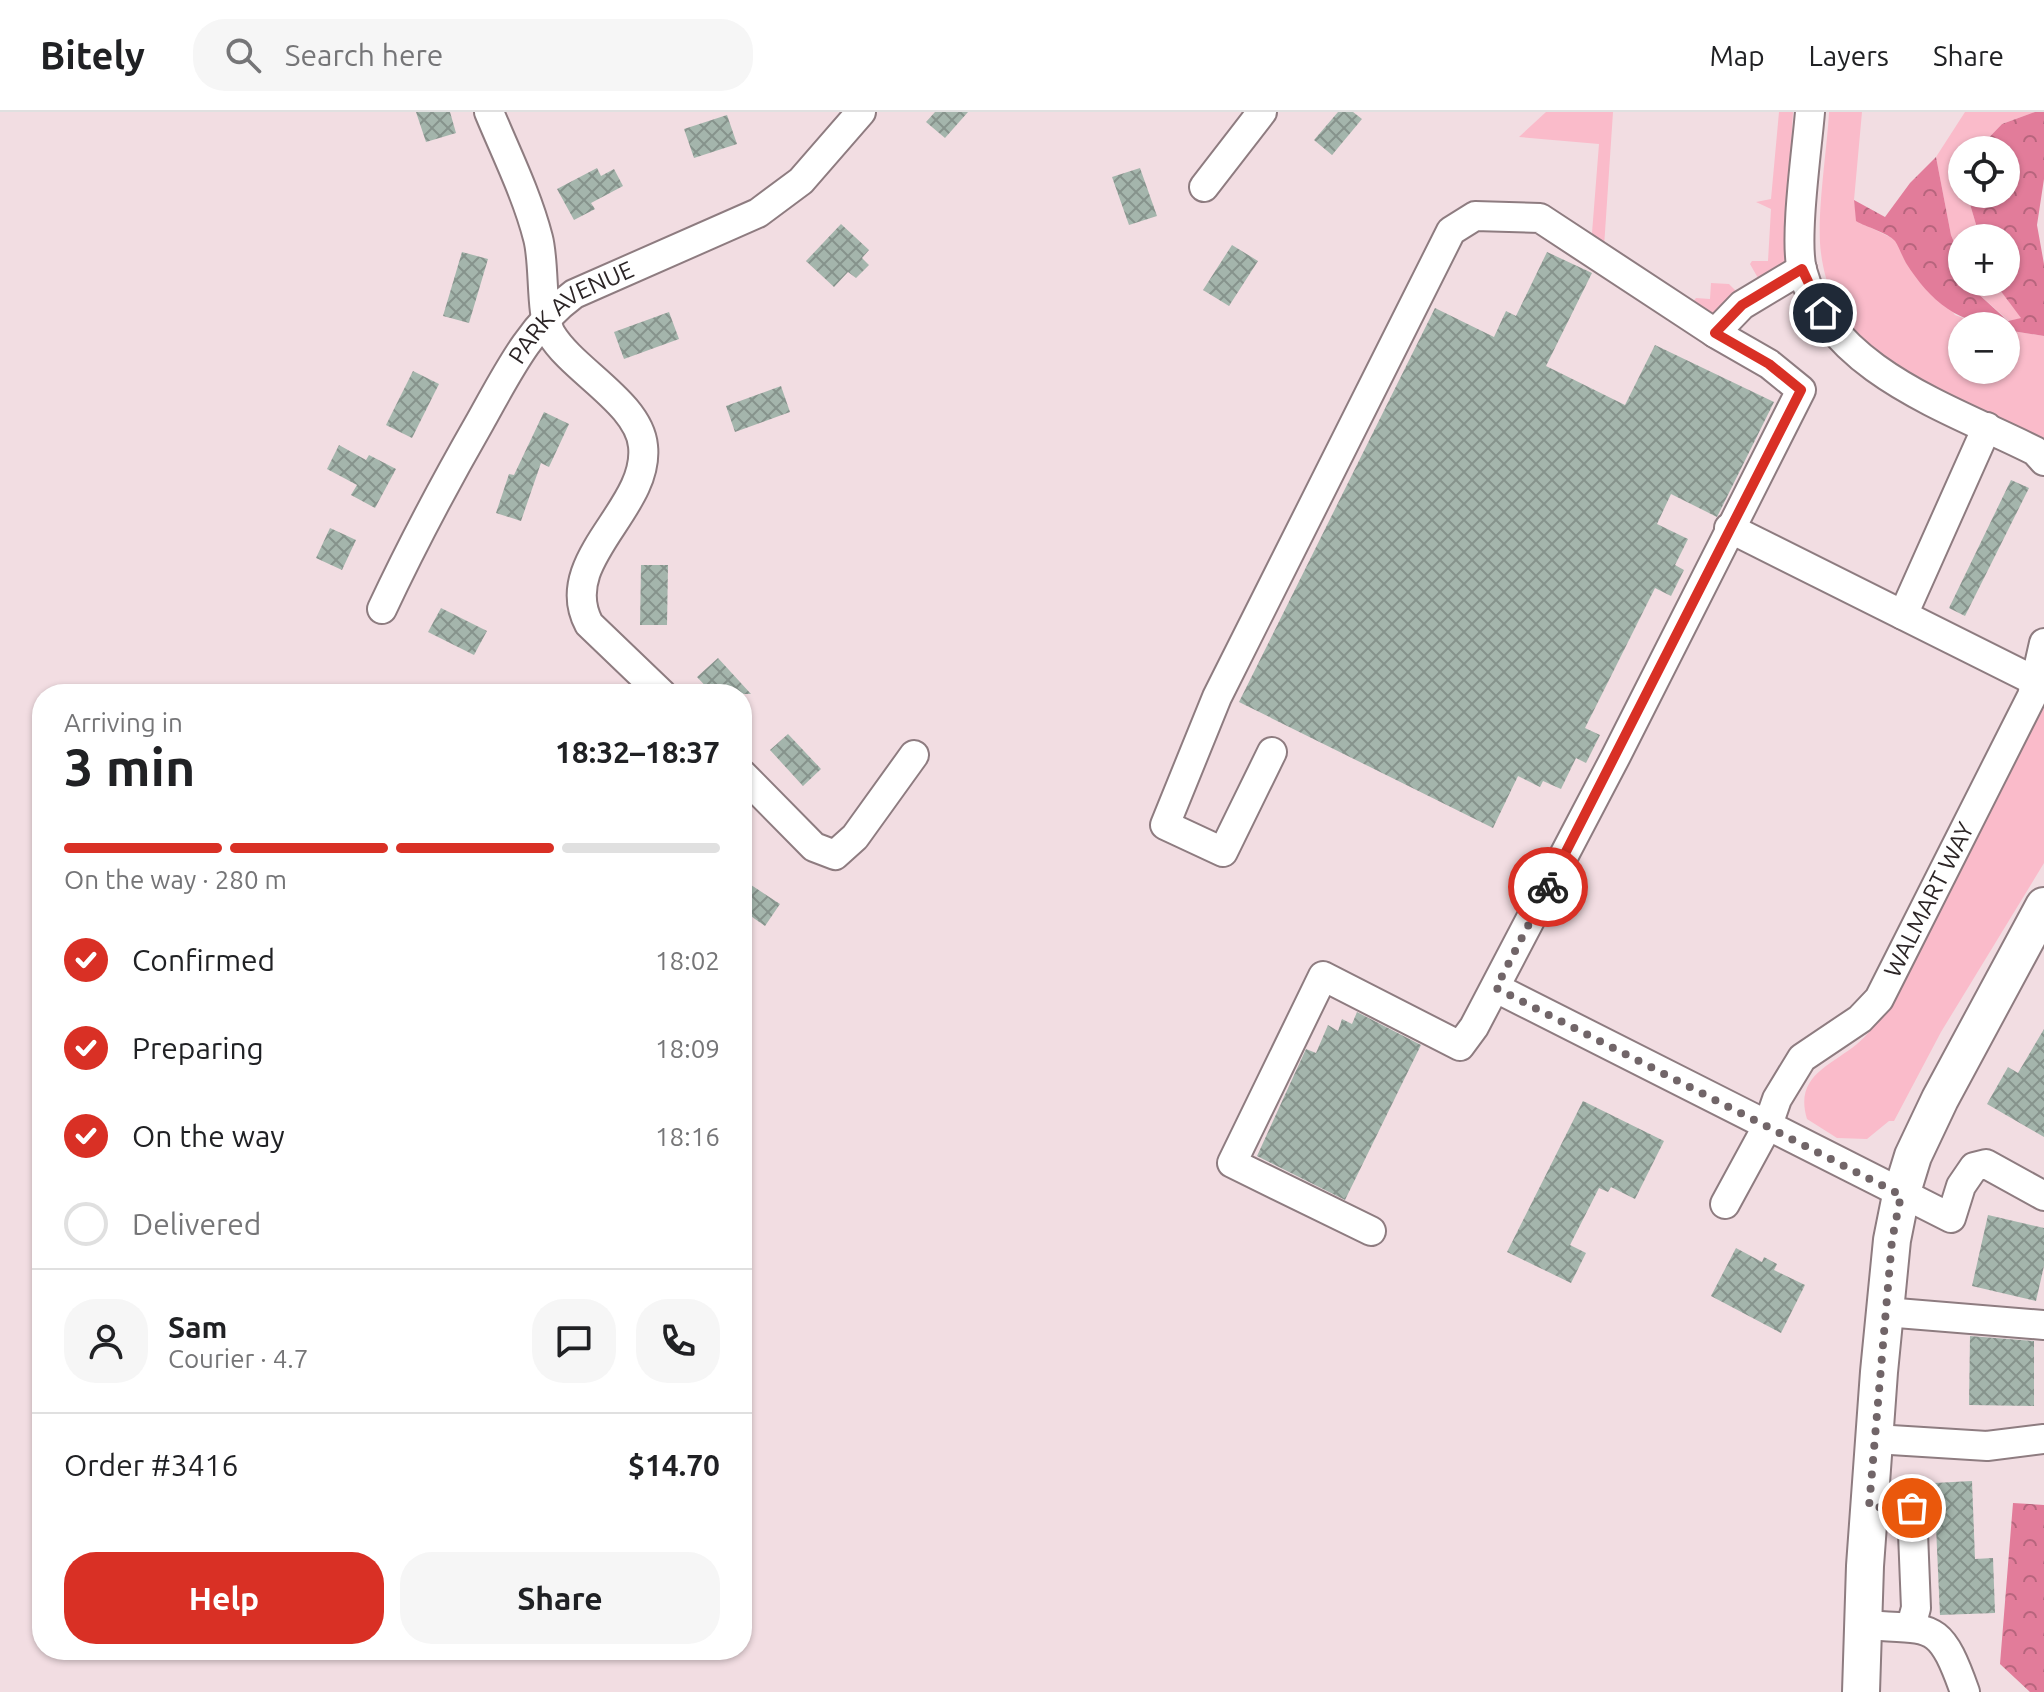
<!DOCTYPE html>
<html lang="en">
<head>
<meta charset="utf-8">
<style>
	:root { --surface:#fff; --page:#f6f6f6; --text:#202124; --muted:#757577; --line:#e0e0e0; --accent:#d93025 }
	body { margin:0; font-family:Ubuntu,sans-serif; background:var(--page); color:var(--text); height:100vh; display:flex; flex-direction:column; font-size:30px; white-space:nowrap }
	* { box-sizing:border-box; margin:0 }
	p { font-size:26px; color:var(--muted) }
	.icon { flex:none; width:44px; height:44px; fill:none; stroke:currentColor; stroke-width:2; stroke-linecap:round; stroke-linejoin:round }
	.map { position:relative; flex:1; overflow:hidden }
	.drawer { position:absolute; left:32px; top:572px; width:720px; height:976px; display:flex; flex-direction:column; background:var(--surface); border-radius:32px; box-shadow:0 2px 6px #0004 }
	.drawer>* { flex:none }
	.buttons { position:absolute; left:1948px; top:24px; display:grid; gap:16px }
	.buttons a { display:grid; place-items:center; width:72px; height:72px; border-radius:50%; background:var(--surface); box-shadow:0 2px 6px #0004; font-size:40px }
	.pin { position:absolute; display:grid; place-items:center; width:68px; height:68px; color:#fff; margin:-34px; border:4px solid #fff; border-radius:50%; box-shadow:0 2px 8px #0007 }
	.courier { position:absolute; display:grid; place-items:center; width:80px; height:80px; margin:-40px; border:6px solid #d93025; border-radius:50%; background:#fff; color:#222; box-shadow:0 2px 10px #0007 }
	.overview em { font-style:normal; font-weight:600 }
	.overview div { display:flex; flex-direction:column-reverse }
	.overview { display:flex; align-items:center; justify-content:space-between; height:136px; padding:0 32px }
	h1 { font-size:52px; font-weight:600; line-height:60px }
	.bar { display:grid; grid-template-columns:repeat(4,1fr); gap:12px 8px; align-content:center; height:96px; padding:0 32px }
	.bar i { height:10px; border-radius:6px; background:var(--line) }
	.bar .on { background:var(--accent) }
	.bar p { grid-column:span 4 }
	.line { display:flex; align-items:center; gap:20px; padding:0 32px; border-top:2px solid var(--line) }
	.line div { flex:1 }
	.round { display:grid; place-items:center; flex:none; width:84px; height:84px; border-radius:32px; background:var(--page) }
	ol { padding:0 32px; list-style:none }
	li { display:flex; align-items:center; gap:24px; height:88px }
	li p { margin-inline-start:auto }
	li .icon { padding:8px; border-radius:50%; background:var(--accent); color:#fff; stroke-width:4 }
	li:last-child { color:var(--muted) }
	li i { width:44px; height:44px; border:4px solid var(--line); border-radius:50% }
	.cta { display:flex; gap:16px; margin-top:auto; padding:16px 32px }
	.cta a { flex:1; height:92px; border-radius:32px; background:var(--accent); color:#fff; font-size:32px; font-weight:600; line-height:92px; text-align:center }
	.cta a+a { background:var(--page); color:var(--text) }
	header { display:flex; align-items:center; gap:48px; box-sizing:border-box; height:112px; padding:0 40px; background:var(--surface); border-bottom:2px solid var(--line) }
	header strong { font-size:38px }
	nav { display:flex; gap:44px; margin-inline-start:auto; font-size:28px }
	.search { width:560px; height:72px; background:var(--page); display:flex; align-items:center; gap:20px; box-sizing:border-box; padding:0 28px; border-radius:32px; color:var(--muted); font-size:30px }
	.map>svg:first-child { display:block }
	.green { fill:#fabbca }
	.forest { fill:url(#forest-crowns) }
	.building { fill:url(#building-cross-hatch) }
	.lines { fill:none; stroke-linecap:round; stroke-linejoin:round }
	.minor-casing { stroke:#8e7c80; stroke-width:32 }
	.major-casing { stroke:#8e7c80; stroke-width:40 }
	.minor { stroke:#fff; stroke-width:28 }
	.major { stroke:#fff; stroke-width:36 }
	.done { stroke:#716568; stroke-width:8; stroke-dasharray:0 14.4 }
	.route { stroke:#d93025; stroke-width:10 }
	.labels { text-anchor:middle; stroke-width:6; stroke-linejoin:round; paint-order:stroke }
	.street-label { font-size:24px; fill:#2c2526; stroke:#ffebef }
</style>
</head>
<body>
<header>
<strong>Bitely</strong>
<div class="search"><svg class="icon" aria-label="search" viewBox="0 0 24 24"><circle cx="10" cy="10" r="6"/><path d="M15 15l6 6"/></svg>Search here</div>
<nav><a>Map</a><a>Layers</a><a>Share</a></nav>
</header>
<div class="map">
<svg width="2044" height="1580" viewBox="0 0 2044 1580">
	<defs>
		<pattern id="forest-crowns" width="20" height="18" patternUnits="userSpaceOnUse" patternTransform="scale(2)"><rect width="20" height="18" fill="#e27c9a"/><path d="M2 6a3 3 0 1 1 6 0M12 15a3 3 0 1 1 6 0" fill="none" stroke="#b7657d"/></pattern>
		<pattern id="building-cross-hatch" width="8" height="8" patternUnits="userSpaceOnUse" patternTransform="scale(2)"><rect width="8" height="8" fill="#a4b5ac"/><path d="M0 0l8 8M0 8l8-8" fill="none" stroke="#86938c"/></pattern>
	</defs>
	<rect width="100%" height="100%" fill="#f2dde2"/>
	<path class="green" d="M1546,0H1613L1604,135L1592,121L1599,32L1519,25Z
		M1779,0H1793L1785,146L1783,153L1758,166L1750,152L1752,149H1768L1771,97L1756,90L1771,87Z
		M1829,0H1862L1854,88L1857,109L1894,127L1955,203L1985,214H1962V258H2006V218L2044,224V330C1994,304 1900,267 1862,229C1838,205 1825,173 1821,141C1816,106 1827,39 1829,0Z
		M1965,0H2035L2002,12L1977,38H1962V82H1967L1980,126H1962V149L1951,123L1936,45Z
		M1971,170H1994L2022,206L2009,209L1974,178Z
		M1711,171L1729,172L1736,179L1717,203L1709,204L1693,190L1696,186L1710,187Z
		M2044,589V751L1941,920L1894,1009H1889L1867,1027L1837,1026L1807,1007C1794,964 1830,954 1857,932C1871,920 1882,904 1893,889Z"/>
	<path class="forest" d="M2035,0H2044V67L2037,113L2044,152V224L2006,218V214C1960,214 1930,189 1906,151C1902,144 1899,135 1895,129C1888,121 1866,115 1856,109L1854,88L1885,105L1910,71L1936,45L1951,123L1962,149V170H1971L1974,178L2008,209L2021,206L1994,170H2006V126H1980L1967,82H2006V38H1977L2002,12Z
		M2013,1391L2044,1393V1580H2030L2000,1552Z"/>
	<path class="building" d="M416,0H450L456,21L426,30Z
		M935,0H968L945,26L926,10Z
		M1338,0H1353L1362,7L1332,43L1314,28Z
		M727,3L737,32L694,46L684,17Z
		M597,56L601,64L614,57L623,74L591,91L595,97L574,108L557,77Z
		M1140,56L1157,104L1129,113L1112,65Z
		M841,112L869,138L862,146L869,153L856,166L848,160L834,175L806,149Z
		M1232,133L1258,149L1229,194L1203,178Z
		M462,140L488,147L469,211L443,204Z
		M1547,140L1592,161L1546,254L1625,293L1655,233L1774,290L1717,405L1671,382L1657,412L1688,427L1675,453L1684,458L1671,484L1655,476L1585,616L1600,623L1586,651L1576,646L1561,677L1543,669L1540,675L1518,664L1493,716L1239,590L1435,196L1494,225L1506,199L1516,204Z
		M669,200L679,227L624,247L614,220Z
		M413,259L439,272L412,326L386,313Z
		M781,274L790,300L735,320L726,294Z
		M544,300L569,312L549,355L541,351L521,409L496,401L509,362L514,363Z
		M339,333L366,348L369,343L396,357L375,396L351,383L357,373L327,357Z
		M2011,368L2029,376L1965,504L1949,496Z
		M330,416L356,428L342,458L316,446Z
		M641,453H668L667,513H640Z
		M441,496L487,519L474,543L428,520Z
		M718,546L751,582H713L697,565Z
		M788,622L821,657L803,674L770,638Z
		M742,767L780,792L765,814L742,798Z
		M1357,900L1421,933L1345,1088L1257,1044L1306,937L1316,941L1328,913L1338,919L1342,907L1352,912Z
		M2044,917V1025L1987,992L2008,955L2018,961Z
		M1583,989L1664,1029L1635,1087L1611,1075L1608,1080L1599,1076L1570,1133L1586,1141L1571,1171L1507,1140Z
		M1988,1103L2044,1116V1154L2036,1189L1972,1174Z
		M1736,1136L1762,1150L1764,1145L1777,1152L1774,1158L1805,1173L1781,1221L1711,1184Z
		M1970,1224L2034,1229V1294L1969,1293Z
		M1972,1369L1975,1447L1993,1446L1995,1501L1940,1503L1934,1371Z"/>
	<g class="lines">
		<g class="minor-casing">
			<g id="minor">
				<path d="M489,0C506,41 527,83 538,126C545,152 540,202 551,222C573,259 639,291 643,334C650,397 555,448 589,512L662,582"/>
				<path d="M1810,0C1807,37 1794,127 1802,158C1829,259 1952,297 2035,339L2044,349"/>
				<path d="M1204,75L1262,0"/>
				<path d="M1729,416L2035,569"/>
				<path id="s1" d="M382,497C412,433 445,371 480,310C506,264 529,215 574,182L758,101L801,69L861,0"/>
				<path d="M1903,503L1987,315"/>
				<path d="M1272,640L1223,740L1165,713L1217,585L1451,119L1475,104L1540,106L1715,221"/>
				<path d="M742,662L814,735L835,743L855,725L914,643"/>
				<path d="M1496,876L1951,1106L1961,1074L1974,1055L1986,1052L2044,1084"/>
				<path id="s2" d="M1725,1092L1768,1013L1777,987L1802,946L1860,907L1879,887L2032,584L2044,531"/>
				<path d="M1371,1119L1232,1051L1323,864L1460,934L1474,915L1616,644L1801,278L1769,252L1715,221L1742,193L1802,157"/>
				<path d="M1885,1200L2044,1213"/>
				<path d="M1875,1327L1987,1334L2044,1327"/>
				<path d="M1869,1395L1912,1396L1916,1496L1911,1514"/>
				<path d="M1863,1513C1933,1518 1939,1507 1965,1580"/>
			</g>
		</g>
		<g class="major-casing">
			<path id="major" d="M1861,1580L1865,1454L1879,1260L1892,1128L1901,1083L1913,1044L1940,987L2044,794"/>
		</g>
		<use href="#minor" class="minor"/>
		<use href="#major" class="major"/>
	</g>
	<g class="lines">
		<path class="done" d="M1548,775L1496,876L1901,1083L1892,1128L1869,1395L1912,1396"/>
		<path class="route" d="M1548,775L1801,278L1769,252L1715,221L1742,193L1802,157L1823,201"/>
	</g>
	<g class="labels">
		<g class="street-label">
			<text dy="8" stroke="none"><textPath href="#s1" startOffset="358">PARK AVENUE</textPath></text>
			<text dy="8" stroke="none"><textPath href="#s2" startOffset="374">WALMART WAY</textPath></text>
		</g>
	</g>
</svg>
<div class="buttons">
<a><svg class="icon" aria-label="locate" viewBox="0 0 24 24"><circle cx="12" cy="12" r="6"/><path d="M12 2v4M12 18v4M2 12h4M18 12h4"/></svg></a>
<a>+</a>
<a>−</a>
</div>
<div class="pin" style="left:1912px;top:1396px;background:#ea580c"><svg class="icon" aria-label="bag" viewBox="0 0 24 24"><path d="M5 8h14l-1 12H6zM9 8a3 3 0 0 1 6 0"/></svg></div>
<div class="pin" style="left:1823px;top:201px;background:#1f2937"><svg class="icon" aria-label="home" viewBox="0 0 24 24"><path d="M3 11l9-7 9 7M6 9v11h12V9"/></svg></div>
<div class="courier" style="left:1548px;top:775px"><svg class="icon" aria-label="bike" viewBox="0 0 24 24"><circle cx="6" cy="16" r="4"/><circle cx="18" cy="16" r="4"/><path d="M6 16l4-8h5l3 8M10 8l3 8H6M13 5h3"/></svg></div>
<section class="drawer">
<div class="overview"><div><h1>3 min</h1><p>Arriving in</p></div><em>18:32–18:37</em></div>
<div class="bar"><i class="on"></i><i class="on"></i><i class="on"></i><i></i><p>On the way · 280 m</p></div>
<ol>
<li><svg class="icon" aria-label="check" viewBox="0 0 24 24"><path d="M5 12l5 5 9-10"/></svg>Confirmed<p>18:02</p></li>
<li><svg class="icon" aria-label="check" viewBox="0 0 24 24"><path d="M5 12l5 5 9-10"/></svg>Preparing<p>18:09</p></li>
<li><svg class="icon" aria-label="check" viewBox="0 0 24 24"><path d="M5 12l5 5 9-10"/></svg>On the way<p>18:16</p></li>
<li><i></i>Delivered</li>
</ol>
<div class="line" style="height:144px"><a class="round"><svg class="icon" aria-label="person" viewBox="0 0 24 24"><circle cx="12" cy="8" r="4"/><path d="M4 21q1-7 8-7t8 7"/></svg></a><div><b>Sam</b><p>Courier · 4.7</p></div><a class="round"><svg class="icon" aria-label="chat" viewBox="0 0 24 24"><path d="M4 5h16v11H9l-5 4z"/></svg></a><a class="round"><svg class="icon" aria-label="phone" viewBox="0 0 24 24"><path d="M5 4h4l2 5-3 2q2 4 5 5l2-3 5 2v4C11 20 4 13 5 4z"/></svg></a></div>
<div class="line" style="height:104px"><div>Order #3416</div><b>$14.70</b></div>
<div class="cta"><a>Help</a><a>Share</a></div>
</section>
</div>
</body>
</html>
